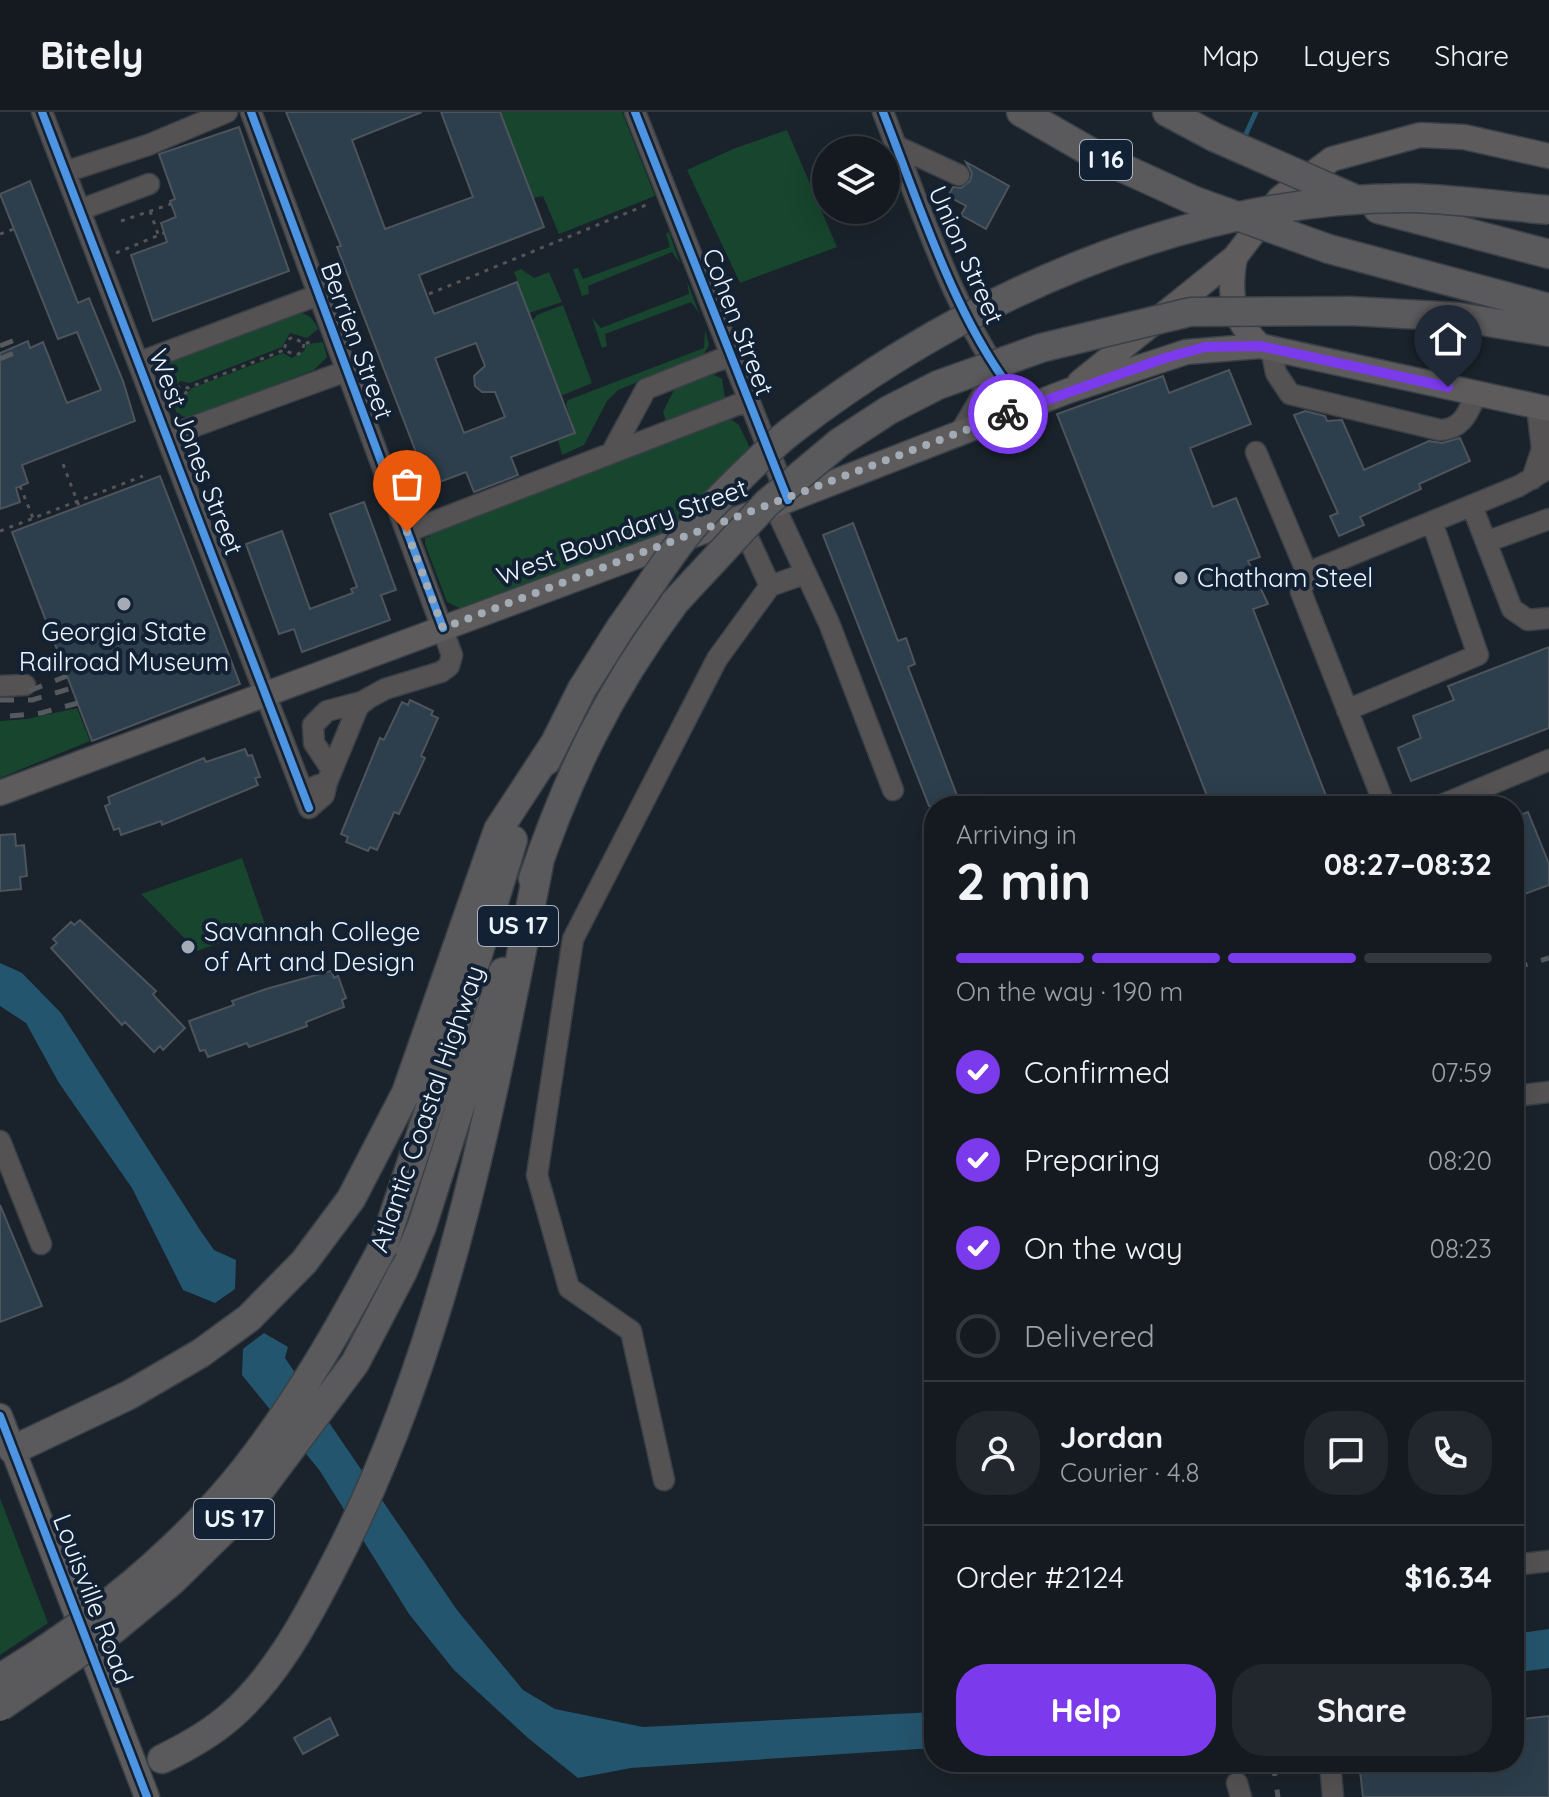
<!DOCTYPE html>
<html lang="en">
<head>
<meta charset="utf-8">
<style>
	:root { --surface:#141a20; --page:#21272d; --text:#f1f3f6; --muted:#9da1a5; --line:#33383e; --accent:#7c3aed }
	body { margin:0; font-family:Quicksand,sans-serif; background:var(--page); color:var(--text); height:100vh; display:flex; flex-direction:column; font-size:30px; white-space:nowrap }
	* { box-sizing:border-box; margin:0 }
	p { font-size:26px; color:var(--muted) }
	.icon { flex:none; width:44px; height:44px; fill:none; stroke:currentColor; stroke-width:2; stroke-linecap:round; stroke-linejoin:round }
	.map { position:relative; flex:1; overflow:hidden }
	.drawer { position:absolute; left:924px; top:684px; width:600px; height:976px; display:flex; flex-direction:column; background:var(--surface); border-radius:32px; box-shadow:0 8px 32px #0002,0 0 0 2px var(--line) }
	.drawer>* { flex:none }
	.controls { position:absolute; left:812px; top:24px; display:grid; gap:16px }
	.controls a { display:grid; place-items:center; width:88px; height:88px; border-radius:50%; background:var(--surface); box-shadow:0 8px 32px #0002,0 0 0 2px var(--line); font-size:40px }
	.pin { position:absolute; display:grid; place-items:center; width:68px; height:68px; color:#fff; margin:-82px -34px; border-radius:50% 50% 50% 0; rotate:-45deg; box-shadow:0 0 8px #0007 }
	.pin .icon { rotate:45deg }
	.courier { position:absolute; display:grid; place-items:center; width:80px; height:80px; margin:-40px; border:6px solid #7c3aed; border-radius:50%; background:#fff; color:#222; box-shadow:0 2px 10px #0007 }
	.overview em { font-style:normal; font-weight:700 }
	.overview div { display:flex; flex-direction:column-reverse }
	.overview { display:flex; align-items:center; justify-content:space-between; height:136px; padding:0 32px }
	h1 { font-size:52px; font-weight:700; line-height:60px }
	.bar { display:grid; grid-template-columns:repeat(4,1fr); gap:12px 8px; align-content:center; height:96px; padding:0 32px }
	.bar i { height:10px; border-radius:6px; background:var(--line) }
	.bar .selected { background:var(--accent) }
	.bar p { grid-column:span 4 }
	.line { display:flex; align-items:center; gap:20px; padding:0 32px; border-top:2px solid var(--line) }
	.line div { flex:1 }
	.round { display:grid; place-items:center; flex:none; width:84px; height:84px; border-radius:32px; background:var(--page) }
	ol { padding:0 32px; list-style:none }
	li { display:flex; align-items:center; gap:24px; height:88px }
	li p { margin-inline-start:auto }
	li .icon { padding:8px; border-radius:50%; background:var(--accent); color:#fff; stroke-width:4 }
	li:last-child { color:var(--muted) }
	li i { width:44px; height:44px; border:4px solid var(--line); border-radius:50% }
	.cta { display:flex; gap:16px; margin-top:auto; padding:16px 32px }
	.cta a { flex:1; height:92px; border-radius:32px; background:var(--accent); color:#fff; font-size:32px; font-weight:700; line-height:92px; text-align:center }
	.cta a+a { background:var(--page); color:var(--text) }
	header { display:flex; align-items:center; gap:48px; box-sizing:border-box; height:112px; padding:0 40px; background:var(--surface); border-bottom:2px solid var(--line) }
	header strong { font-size:38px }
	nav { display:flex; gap:44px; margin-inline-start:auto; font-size:28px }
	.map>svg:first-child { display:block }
	.green { fill:#17452e }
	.water { fill:#24556e }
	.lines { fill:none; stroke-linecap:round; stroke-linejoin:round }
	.stream { stroke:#24556e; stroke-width:5 }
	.building { fill:#2d3e4c; stroke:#4d545c; stroke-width:2; fill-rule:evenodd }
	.minor-casing { stroke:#394047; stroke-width:23 }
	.major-casing { stroke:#394047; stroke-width:27 }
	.highway-casing { stroke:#394047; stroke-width:31 }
	.path { stroke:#555558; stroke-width:3; stroke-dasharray:4 6; stroke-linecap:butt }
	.minor { stroke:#555253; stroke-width:20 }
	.major { stroke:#5e5b5d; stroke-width:24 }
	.highway { stroke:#5a595c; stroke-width:28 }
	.rail { stroke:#56595e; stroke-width:5; stroke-dasharray:14 14; stroke-linecap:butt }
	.highway-bridge-casing { stroke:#394047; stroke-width:31; stroke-linecap:butt }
	.highway-bridge { stroke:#5a595c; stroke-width:28 }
	.cycleway-casing { stroke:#122133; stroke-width:13 }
	.cycleway { stroke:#4d94e3; stroke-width:8 }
	.done { stroke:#a3abb5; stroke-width:8; stroke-dasharray:0 14.4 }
	.route { stroke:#7c3aed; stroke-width:10 }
	.poi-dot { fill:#a3abb5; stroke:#122133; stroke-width:3 }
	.labels { text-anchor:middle; stroke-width:8; stroke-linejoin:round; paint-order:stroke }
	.shield { fill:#122133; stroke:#abb5c2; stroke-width:2 }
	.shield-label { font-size:24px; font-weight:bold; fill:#edf5ff }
	.street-label { font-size:26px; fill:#edf5ff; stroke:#122133 }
	.poi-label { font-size:26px; fill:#edf5ff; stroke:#122133; text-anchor:start }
</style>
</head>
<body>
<header>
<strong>Bitely</strong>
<nav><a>Map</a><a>Layers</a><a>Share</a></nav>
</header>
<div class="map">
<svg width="1549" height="1685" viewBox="0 0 1549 1685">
	<rect width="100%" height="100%" fill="#1a222b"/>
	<path class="green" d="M500,0H622L655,84L559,122L543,84L533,86Z
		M787,18L837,135L740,171L687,58L733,37Z
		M669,120L680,151L672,140L588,174L589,182L582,184L573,157L578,156L583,167L670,135L666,122Z
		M521,157L534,166L549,160L562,190L529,201L514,160Z
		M687,169L699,201L691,190L605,222L607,234L602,236L592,206L601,216L689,182Z
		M563,193L592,271L561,284L532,209L537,203Z
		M297,201C307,200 315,208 318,217L307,226L290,221L282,235L190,271L180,269L169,280L162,261L169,250Z
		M705,218L709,233L703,244L618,278L607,289L584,333L562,343L558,328L575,321L566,292L568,288L704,236Z
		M323,230L327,245L314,258L188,306L177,302L171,284L182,286L192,276L283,241L292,246L304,239L307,232Z
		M709,260L722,267L725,286L666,309L663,300L677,272Z
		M728,305L739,313L750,336L661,426L473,494L461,497L447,490L425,432V426L431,424L427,422Z
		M77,596L90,629L0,666V609L27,607Z
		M242,746L266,815L197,839L141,782Z
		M0,1386L48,1511L0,1543Z"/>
	<path class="water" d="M0,851L22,861L61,901L200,1118L214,1138L236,1148L235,1177L215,1191L183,1178L132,1076L59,971L26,911L0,894Z
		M264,1221L288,1235L285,1246L457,1498L523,1578L555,1597L643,1615L934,1600V1636L631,1656L578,1666L528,1626L454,1558L409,1502L320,1359L242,1263L243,1237Z
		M1549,1517V1556L1514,1561V1522Z"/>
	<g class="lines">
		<path class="stream" d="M1245,24L1256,0"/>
	</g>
	<path class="building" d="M286,0H422L352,28L385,117L473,85L441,0H500L544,115L419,163L434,202L517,170L575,321L511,345L518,363L474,380L466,360L429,374L337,135L341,134ZM476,231L485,254L474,264L475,274L482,280H495L505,305L464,321L435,246Z
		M239,15L289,159L153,209L131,143L167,130L161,111L176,105L170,89L175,87L159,42Z
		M966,50L1009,74L986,117L961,103L966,94L948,84L953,75L961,76L970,69L972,61Z
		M30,69L78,191L89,186L123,269L135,309L22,353L28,371L16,376L20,390L0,397V241L28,229L30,236L43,230L67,291L101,278L77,220L58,227L0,82Z
		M1229,258L1251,312L1190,336L1213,395L1236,386L1260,445L1248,449L1268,492L1253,497L1330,694H1211L1057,302L1163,264L1169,281Z
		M1305,299L1325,304L1327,309L1342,308L1364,358L1429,329L1442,331L1460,326L1470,349L1419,372L1421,377L1360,405L1364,413L1339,424L1330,404L1338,401L1294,303Z
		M160,364L240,572L92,629L12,420Z
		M364,390L396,478L381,483L390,508L302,540L294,517L279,522L246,432L282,419L310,497L353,481L351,477L357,475L330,402Z
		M853,411L898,529L906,526L915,552L908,555L961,694H929L823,423Z
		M1549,535V616L1411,669L1398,636L1421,626L1413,604L1454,588L1448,574Z
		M410,588L433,599L431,603L438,606L421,644L425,646L399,702L394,700L392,705L377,738L370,735L368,739L346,730L348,725L341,722L380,626L384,628L402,590L408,593Z
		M245,637L248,644L252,643L260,665L255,666L258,673L162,713L161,709L121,723L119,716L114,718L105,694L110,692L108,685L204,646L206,650Z
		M1528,700L1549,752V773L1514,786V705Z
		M15,722L16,734L24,733L27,764L20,765L21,777L0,779V723Z
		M80,808L156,879L153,882L156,886L185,916L163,938L160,934L154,940L129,914L125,910L122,913L51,836L57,831L53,827L71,810L74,813Z
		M331,859L334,866L338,864L346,886L342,888L344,895L306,910L307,914L249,935L247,931L208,945L205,938L200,939L189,909L234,893L232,889L266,877Z
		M0,1093L42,1194L0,1210Z
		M1549,1604V1685H1363L1359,1650H1514V1608Z
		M330,1606L338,1623L303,1642L294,1626Z"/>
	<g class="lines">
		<g class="minor-casing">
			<path id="minor" d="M42,0C130,232 220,464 309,696L324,683L327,670L303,679
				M251,0L452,543L449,554L441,560L385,577L365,588L358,595L327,670
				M635,0L788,387
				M883,0C919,91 960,223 1026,295
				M896,34L959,63
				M65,60L148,33L227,0
				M80,98L149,72
				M1271,236L1276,261L1290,282L1440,318C1463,317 1468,300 1477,281
				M140,250L318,183
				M168,324L346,259
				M958,324L997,258
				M612,340L646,277L729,244
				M1256,340L1307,461
				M1532,367L1542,337L1537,295
				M774,393L829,511L893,678
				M1472,394L1512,497L1528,508L1549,506
				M739,406L770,474L804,462
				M407,420L747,289
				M1486,430L1549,407
				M0,574L25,573
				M1347,598L1478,543L1432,410
				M332,658L314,631L313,613L327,599L365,589
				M1385,694L1301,480L1307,461L1519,374L1549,356
				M1439,694L1549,648
				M1514,984L1549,980
				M0,1029L41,1132
				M664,1368L631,1219L569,1176L537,1063L573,827L717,547L770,474
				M1514,1453L1549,1449
				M1330,1650L1333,1685
				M1237,1671L1241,1685"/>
		</g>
		<g class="major-casing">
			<path id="major" d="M1235,145C1228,183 1232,206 1260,234
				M1080,270L1235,145L1280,86L1332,47L1420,23L1464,25L1549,44
				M0,681L788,388L1068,279L1186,240L1260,234L1549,297
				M0,1304L147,1685"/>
		</g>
		<g class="highway-casing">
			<path id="highway" d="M1021,0L1101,46L1195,89
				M1167,0L1214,25
				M1378,97L1549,142
				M1329,137L1549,196
				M1458,205L1549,220
				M546,649L582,577L621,515
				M533,767C568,663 609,579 675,490
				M383,1135L439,969L513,728
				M403,1159L422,1114L503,860
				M13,1338L129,1283L201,1241L249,1206L304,1150L351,1087L406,981L498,718L553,634
				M162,1647C187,1635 212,1621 233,1602C275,1564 303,1513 329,1463C446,1243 491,994 539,752"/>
		</g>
		<path class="path" d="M150,99L158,122
			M121,109L171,92
			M0,122L14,117
			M116,141L164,121
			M429,182L651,91
			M304,232L302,240L296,243L284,238L287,228L293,225L304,232L315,228
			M175,281L184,283L188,278
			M169,283L180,274L188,276L284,238
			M63,352L79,394
			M20,374L33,406
			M0,419L143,364"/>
		<use href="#minor" class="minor"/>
		<use href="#major" class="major"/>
		<use href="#highway" class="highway"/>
		<path class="rail" d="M0,234L25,224
			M0,247L26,236
			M29,579L67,564
			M0,588H32L72,576
			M10,604L41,601L78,591
			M1514,856L1549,846
			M1273,1650L1278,1685"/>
		<g class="highway-bridge-casing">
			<path id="highway-bridge" d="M1214,25L1355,87
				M1195,89L1329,137
				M675,490L767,391L840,330L889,298L938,273L1041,236L1190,200L1351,199L1458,205
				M621,515C649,477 675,432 708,398C734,372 762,342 791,319C964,186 1188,85 1410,86C1456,87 1503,94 1549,98
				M0,1566C87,1515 182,1437 245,1357C299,1288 342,1212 383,1135
				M0,1595L114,1517L171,1470L228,1414L262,1375L355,1251L403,1159"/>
		</g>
		<use href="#highway-bridge" class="highway-bridge"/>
		<g class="cycleway-casing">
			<path id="cycleway" d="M42,0L309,696
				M251,0L443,516
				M635,0L788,388
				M883,0C919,91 960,223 1026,295
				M0,1304L147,1685"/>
		</g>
		<use href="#cycleway" class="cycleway"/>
	</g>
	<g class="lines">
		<path class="done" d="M407,420L443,516L1008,302"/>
		<path class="route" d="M1008,302L1165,246L1205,235L1260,234L1448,275"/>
	</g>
	<g class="poi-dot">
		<circle cx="1181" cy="466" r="8"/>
		<circle cx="124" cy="492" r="8"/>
		<circle cx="188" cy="835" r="8"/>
	</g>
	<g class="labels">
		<g class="shield">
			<rect x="1080" y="28" width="52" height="40" rx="6"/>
			<rect x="478" y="794" width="80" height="40" rx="6"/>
			<rect x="194" y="1387" width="80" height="40" rx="6"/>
		</g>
		<g class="shield-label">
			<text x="1106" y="56">I 16</text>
			<text x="518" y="822">US 17</text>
			<text x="234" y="1415">US 17</text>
		</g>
		<g class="street-label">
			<text transform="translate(966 143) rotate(66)" y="9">Union Street</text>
			<text transform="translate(738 210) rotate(69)" y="9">Cohen Street</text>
			<text transform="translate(357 229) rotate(70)" y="9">Berrien Street</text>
			<text transform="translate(196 340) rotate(69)" y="9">West Jones Street</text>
			<text transform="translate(622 420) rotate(-20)" y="9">West Boundary Street</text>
			<text transform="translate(427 997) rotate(-71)" y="9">Atlantic Coastal Highway</text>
			<text transform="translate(93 1487) rotate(69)" y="9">Louisville Road</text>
		</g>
		<g class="poi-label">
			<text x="1197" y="475">Chatham Steel</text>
			<text x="124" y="529" text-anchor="middle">Georgia State<tspan x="124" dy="30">Railroad Museum</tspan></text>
			<text x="204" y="829">Savannah College<tspan x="204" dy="30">of Art and Design</tspan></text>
		</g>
	</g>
</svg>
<div class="controls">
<a><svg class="icon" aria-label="layers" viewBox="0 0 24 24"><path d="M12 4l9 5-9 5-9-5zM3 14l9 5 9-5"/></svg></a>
</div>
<div class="pin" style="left:407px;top:420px;background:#ea580c"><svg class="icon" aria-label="bag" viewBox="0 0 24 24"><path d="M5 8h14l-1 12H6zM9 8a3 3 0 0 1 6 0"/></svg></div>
<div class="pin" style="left:1448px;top:275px;background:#1f2937"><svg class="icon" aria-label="home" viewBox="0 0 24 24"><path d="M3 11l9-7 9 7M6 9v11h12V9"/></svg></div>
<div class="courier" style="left:1008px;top:302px"><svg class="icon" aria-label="bike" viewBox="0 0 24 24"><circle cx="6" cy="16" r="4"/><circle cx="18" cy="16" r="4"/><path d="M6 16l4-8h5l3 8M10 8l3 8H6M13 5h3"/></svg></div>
<section class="drawer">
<div class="overview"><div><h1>2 min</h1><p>Arriving in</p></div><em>08:27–08:32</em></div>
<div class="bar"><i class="selected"></i><i class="selected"></i><i class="selected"></i><i></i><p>On the way · 190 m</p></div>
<ol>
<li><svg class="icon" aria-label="check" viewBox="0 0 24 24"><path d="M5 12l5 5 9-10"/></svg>Confirmed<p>07:59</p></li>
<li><svg class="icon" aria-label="check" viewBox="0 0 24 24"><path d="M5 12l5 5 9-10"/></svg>Preparing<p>08:20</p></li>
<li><svg class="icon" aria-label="check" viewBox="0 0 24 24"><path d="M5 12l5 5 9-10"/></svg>On the way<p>08:23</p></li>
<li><i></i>Delivered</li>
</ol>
<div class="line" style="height:144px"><a class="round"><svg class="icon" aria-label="person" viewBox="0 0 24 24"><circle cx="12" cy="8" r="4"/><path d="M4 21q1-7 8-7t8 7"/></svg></a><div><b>Jordan</b><p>Courier · 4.8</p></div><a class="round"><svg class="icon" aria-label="chat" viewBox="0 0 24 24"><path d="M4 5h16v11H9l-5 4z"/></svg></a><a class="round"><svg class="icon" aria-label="phone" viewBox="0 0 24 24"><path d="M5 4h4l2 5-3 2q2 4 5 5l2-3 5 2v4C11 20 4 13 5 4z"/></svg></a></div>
<div class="line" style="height:104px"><div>Order #2124</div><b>$16.34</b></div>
<div class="cta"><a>Help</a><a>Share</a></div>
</section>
</div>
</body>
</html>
